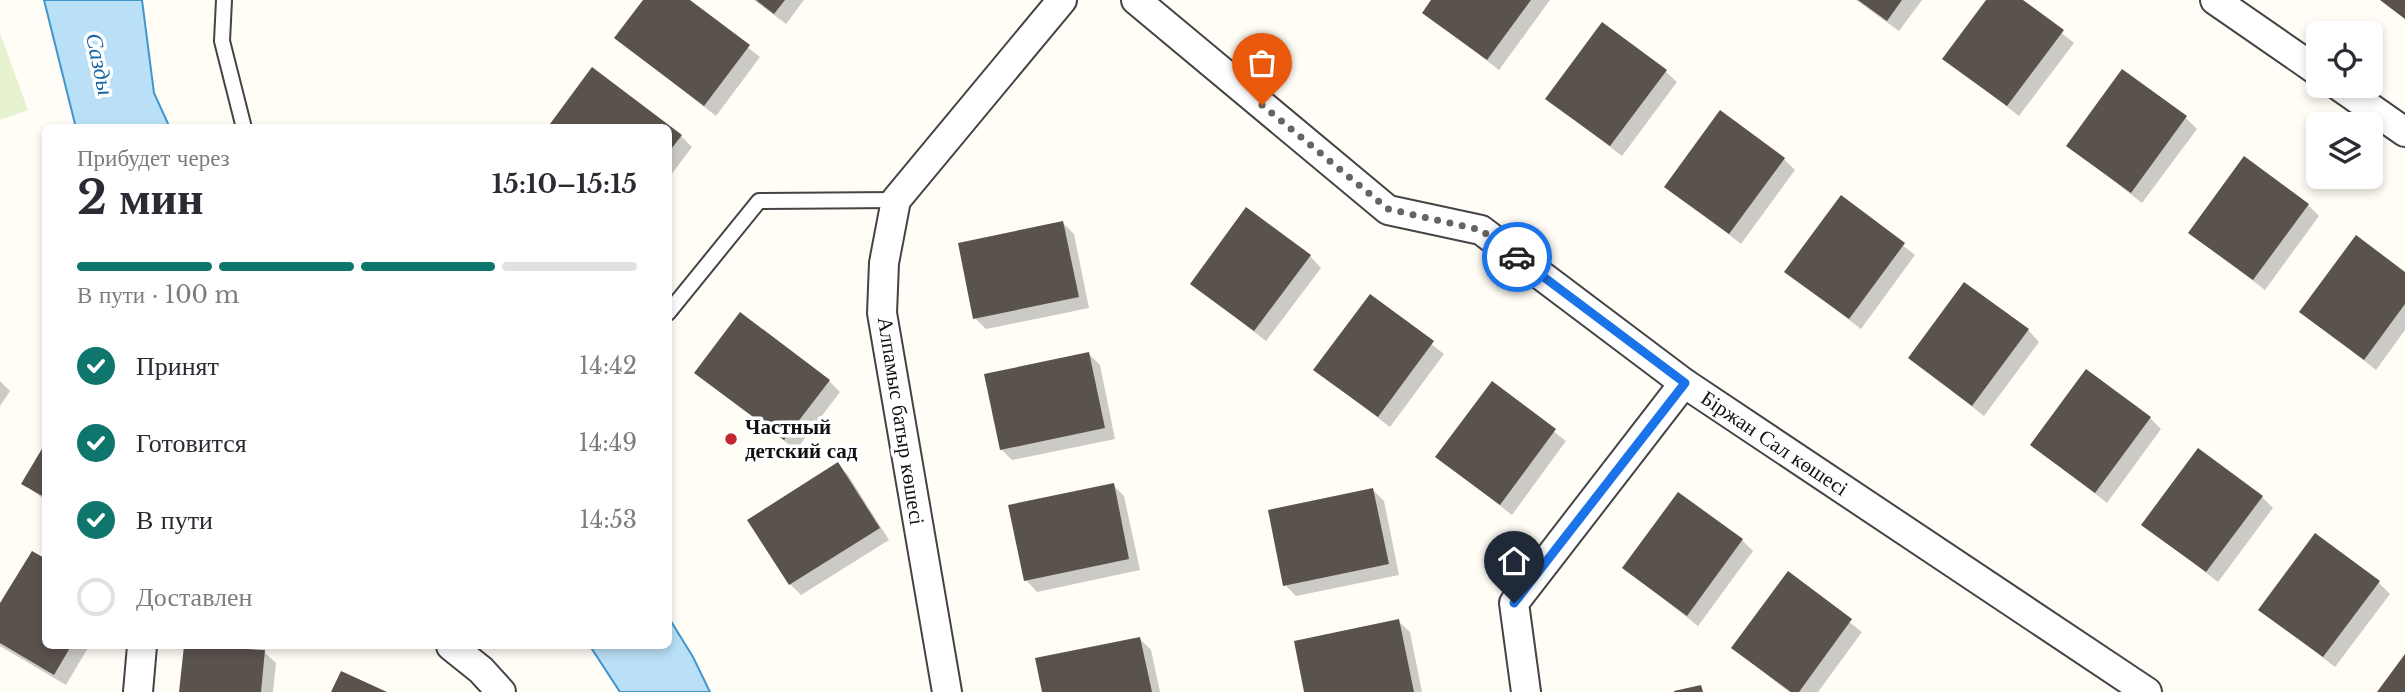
<!DOCTYPE html>
<html lang="ru">
<head>
<meta charset="utf-8">
<style>
	:root { --surface:#fff; --page:#f7f7f7; --text:#2b2b33; --muted:#7c7c81; --line:#e1e1e2; --accent:#0f766e }
	body { margin:0; font-family:"Libre Baskerville",serif; background:var(--page); color:var(--text); height:100vh; display:flex; flex-direction:column; font-size:26px; white-space:nowrap }
	* { box-sizing:border-box; margin:0 }
	p { font-size:23px; color:var(--muted) }
	.icon { flex:none; width:38px; height:38px; fill:none; stroke:currentColor; stroke-width:2; stroke-linecap:round; stroke-linejoin:round }
	.map { position:relative; flex:1; overflow:hidden }
	.sheet { position:absolute; left:42px; top:124px; width:630px; height:525px; display:flex; flex-direction:column; background:var(--surface); border-radius:10px; box-shadow:0 4px 10px #0003 }
	.sheet>* { flex:none }
	.tools { position:absolute; left:2306px; top:21px; display:grid; gap:14px }
	.tools a { display:grid; place-items:center; width:77px; height:77px; border-radius:10px; background:var(--surface); box-shadow:0 4px 10px #0003; font-size:35px }
	.pin { position:absolute; display:grid; place-items:center; width:60px; height:60px; color:#fff; margin:-72px -30px; border-radius:50% 50% 50% 0; rotate:-45deg; box-shadow:0 0 7px #0007 }
	.pin .icon { rotate:45deg }
	.courier { position:absolute; display:grid; place-items:center; width:70px; height:70px; margin:-35px; border:5px solid #1a73e8; border-radius:50%; background:#fff; color:#222; box-shadow:0 2px 9px #0007 }
	.headline em { font-style:normal; font-weight:800 }
	.headline div { display:flex; flex-direction:column-reverse }
	.headline { display:flex; align-items:center; justify-content:space-between; height:119px; padding:0 35px }
	h1 { font-size:46px; font-weight:800; line-height:52px }
	.bar { display:grid; grid-template-columns:repeat(4,1fr); gap:10px 7px; align-content:center; height:84px; padding:0 35px }
	.bar i { height:9px; border-radius:5px; background:var(--line) }
	.bar .on { background:var(--accent) }
	.bar p { grid-column:span 4 }
	ol { padding:0 35px; list-style:none }
	li { display:flex; align-items:center; gap:21px; height:77px }
	li p { margin-inline-start:auto }
	li .icon { padding:7px; border-radius:50%; background:var(--accent); color:#fff; stroke-width:4 }
	li:last-child { color:var(--muted) }
	li i { width:38px; height:38px; border:4px solid var(--line); border-radius:50% }
	.map>svg:first-child { display:block }
	.pitch { fill:#e6f2cf }
	.water { fill:#b9e0f7; stroke:#3f96cf; stroke-width:2 }
	.shadow { fill:#0003 }
	.building { fill:#5a524d }
	.lines { fill:none; stroke-linecap:round; stroke-linejoin:round }
	.service-casing { stroke:#444; stroke-width:18 }
	.minor-casing { stroke:#444; stroke-width:32 }
	.service { stroke:#fff; stroke-width:14 }
	.minor { stroke:#fff; stroke-width:28 }
	.done { stroke:#646461; stroke-width:7; stroke-dasharray:0 12.6 }
	.route { stroke:#1a73e8; stroke-width:9 }
	.poi-dot { fill:#c4262e; stroke:#fff; stroke-width:2.5 }
	.labels { text-anchor:middle; stroke-width:7; stroke-linejoin:round; paint-order:stroke }
	.street-label { font-size:21px; fill:#111; stroke:#fff }
	.poi-label { font-size:21px; font-weight:bold; fill:#111; stroke:#fff; text-anchor:start }
	.water-label { font-size:23px; font-style:italic; fill:#1768a6; stroke:#fff }
</style>
</head>
<body>
<div class="map">
<svg width="2405" height="692" viewBox="0 0 2405 692">
	<rect width="100%" height="100%" fill="#fffdf5"/>
	<path class="pitch" d="M0,33L28,110L0,120Z"/>
	<path class="water" d="M44,0H142L154,93L170,128H76Z
		M669,618L693,657L710,692H620L590,646H668Z"/>
	<path class="shadow" d="M645,0H687L760,57L716,116L616,38Z
		M754,0H804L786,24Z
		M1434,0H1550L1499,70L1424,12Z
		M1856,0H1922L1899,31Z
		M1988,0H2020L2074,43L2019,116L1945,59Z
		M592,69L681,136L692,147L668,179V128Z
		M1665,71L1677,82L1622,156L1547,99Z
		M2186,118L2197,129L2142,203L2068,145Z
		M1784,159L1795,170L1741,244L1666,186Z
		M1841,197L1915,255L1861,329L1787,272Z
		M2308,205L2319,216L2265,290L2190,233Z
		M1063,223L1074,234L1089,308L986,329L975,318Z
		M1310,256L1321,268L1266,341L1192,284Z
		M2405,274V330L2376,370L2302,312Z
		M1370,296L1444,354L1390,427L1315,370Z
		M2028,330L2039,342L1984,416L1910,358Z
		M1089,354L1100,365L1115,439L1012,460L1001,449Z
		M696,373L829,381L840,392L796,450Z
		M0,381L10,391L0,406Z
		M1492,384L1566,441L1512,515L1437,457Z
		M2150,418L2161,429L2107,503L2032,445Z
		M46,446V501L23,483Z
		M837,464L848,475L889,540L801,595L790,584Z
		M1113,485L1124,496L1140,570L1037,592L1026,580Z
		M1373,490L1384,501L1399,575L1296,596L1285,585Z
		M2262,497L2273,508L2218,582L2144,524Z
		M1742,540L1753,551L1698,626L1624,568Z
		M1788,574L1862,632L1818,692H1789L1733,648Z
		M2379,583L2390,594L2335,667L2261,610Z
		M0,607L46,646H89L66,685L0,646Z
		M1398,621L1410,632L1422,692H1306Z
		M1140,639L1151,650L1160,692H1043Z
		M186,646L264,652L276,663L273,692H181Z"/>
	<path class="building" d="M643,0H690L750,45L704,106L614,38Z
		M756,0H785L774,14Z
		M1431,0H1531L1487,60L1422,13Z
		M1858,0H1902L1887,21Z
		M1986,0H2023L2064,30L2007,106L1942,59Z
		M2380,0H2405V19Z
		M1602,22L1667,70L1610,146L1545,99Z
		M592,67L682,135L668,153V128H547Z
		M2122,69L2187,116L2131,193L2066,146Z
		M1720,110L1785,158L1729,234L1664,187Z
		M2244,156L2309,204L2253,280L2188,233Z
		M1841,195L1905,243L1849,319L1784,272Z
		M1246,207L1311,255L1254,331L1190,284Z
		M1063,221L1079,297L973,319L958,243Z
		M2356,235L2405,272V304L2364,360L2299,312Z
		M1964,282L2029,329L1972,406L1908,358Z
		M1370,294L1434,341L1378,417L1313,370Z
		M740,312L830,380L784,440L694,373Z
		M1089,352L1105,428L1000,450L984,374Z
		M2086,369L2151,417L2095,493L2030,445Z
		M1492,381L1556,429L1500,505L1435,457Z
		M46,442V498L21,484Z
		M2198,448L2263,496L2206,572L2141,525Z
		M838,462L880,528L789,585L747,520Z
		M1114,483L1129,559L1024,581L1008,505Z
		M1373,488L1389,564L1283,586L1268,510Z
		M1678,492L1743,539L1687,616L1622,568Z
		M2315,533L2380,581L2323,657L2258,610Z
		M32,551L46,559V646H71L54,675L0,643V603Z
		M1788,571L1852,619L1799,692H1791L1731,648Z
		M1399,619L1414,692H1304L1294,641Z
		M1140,637L1152,692H1042L1035,658Z
		M184,646L265,650L261,692H179Z
		M2405,654V692H2377Z
		M341,671L387,692H331Z
		M1701,685L1703,692H1674V691Z"/>
	<g class="lines">
		<g class="service-casing">
			<path id="service" d="M224,0L222,41L244,128
				M668,313L759,201L896,200"/>
		</g>
		<g class="minor-casing">
			<g id="minor">
				<path id="s1" d="M1136,0L1388,210L1481,230L1684,383L2147,692"/>
				<path d="M2215,0L2319,72"/>
				<path d="M2339,86L2405,132"/>
				<path d="M451,646L481,670L501,692"/>
				<path d="M138,692L142,646"/>
				<path d="M947,692L882,313L884,263L896,200L1062,0"/>
				<path d="M1526,692L1514,603L1684,383"/>
			</g>
		</g>
		<use href="#service" class="service"/>
		<use href="#minor" class="minor"/>
	</g>
	<g class="lines">
		<path class="done" d="M1262,105L1388,209L1481,230L1517,257"/>
		<path class="route" d="M1514,603L1685,383L1517,257"/>
	</g>
	<circle class="poi-dot" cx="731" cy="439" r="7"/>
	<g class="labels">
		<g class="street-label">
			<text transform="translate(901 421) rotate(81)" y="7">Алпамыс батыр көшесі</text>
			<text dy="7" stroke="none"><textPath href="#s1" startOffset="786">Біржан Сал көшесі</textPath></text>
		</g>
		<g class="poi-label">
			<text x="745" y="434">Частный<tspan x="745" dy="24">детский сад</tspan></text>
		</g>
		<g class="water-label">
			<text transform="translate(100 64) rotate(78)" y="8">Сазды</text>
		</g>
	</g>
</svg>
<div class="tools">
<a><svg class="icon" aria-label="locate" viewBox="0 0 24 24"><circle cx="12" cy="12" r="6"/><path d="M12 2v4M12 18v4M2 12h4M18 12h4"/></svg></a>
<a><svg class="icon" aria-label="layers" viewBox="0 0 24 24"><path d="M12 4l9 5-9 5-9-5zM3 14l9 5 9-5"/></svg></a>
</div>
<div class="pin" style="left:1262px;top:105px;background:#ea580c"><svg class="icon" aria-label="bag" viewBox="0 0 24 24"><path d="M5 8h14l-1 12H6zM9 8a3 3 0 0 1 6 0"/></svg></div>
<div class="pin" style="left:1514px;top:603px;background:#1f2937"><svg class="icon" aria-label="home" viewBox="0 0 24 24"><path d="M3 11l9-7 9 7M6 9v11h12V9"/></svg></div>
<div class="courier" style="left:1517px;top:257px"><svg class="icon" aria-label="car" viewBox="0 0 24 24"><path d="M5 17H2v-5l4-1 3-4h7l3 4 3 1v5h-3M9 17h6M6 11h13"/><circle cx="7" cy="17" r="2"/><circle cx="17" cy="17" r="2"/></svg></div>
<section class="sheet">
<div class="headline"><div><h1>2 мин</h1><p>Прибудет через</p></div><em>15:10–15:15</em></div>
<div class="bar"><i class="on"></i><i class="on"></i><i class="on"></i><i></i><p>В пути · 100 m</p></div>
<ol>
<li><svg class="icon" aria-label="check" viewBox="0 0 24 24"><path d="M5 12l5 5 9-10"/></svg>Принят<p>14:42</p></li>
<li><svg class="icon" aria-label="check" viewBox="0 0 24 24"><path d="M5 12l5 5 9-10"/></svg>Готовится<p>14:49</p></li>
<li><svg class="icon" aria-label="check" viewBox="0 0 24 24"><path d="M5 12l5 5 9-10"/></svg>В пути<p>14:53</p></li>
<li><i></i>Доставлен</li>
</ol>
</section>
</div>
</body>
</html>
